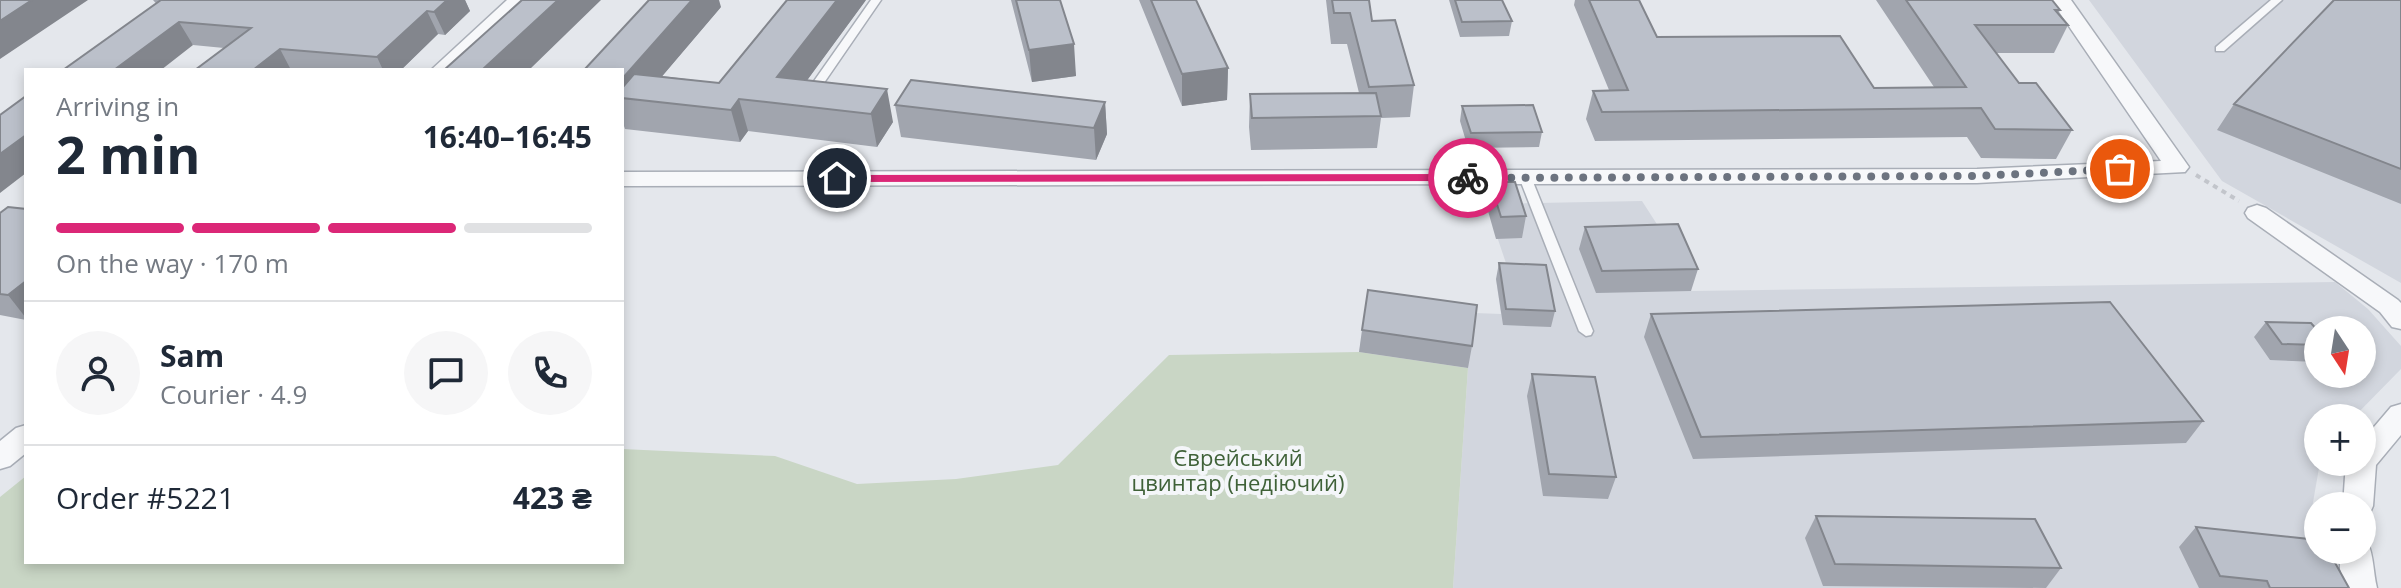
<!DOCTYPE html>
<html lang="en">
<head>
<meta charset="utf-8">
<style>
	:root { --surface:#fff; --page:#f6f6f7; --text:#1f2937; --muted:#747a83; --line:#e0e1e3; --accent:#db2777 }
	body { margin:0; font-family:"Open Sans",sans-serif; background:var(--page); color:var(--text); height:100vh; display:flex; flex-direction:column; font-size:30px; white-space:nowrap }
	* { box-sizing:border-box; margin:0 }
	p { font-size:26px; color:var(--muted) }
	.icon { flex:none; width:44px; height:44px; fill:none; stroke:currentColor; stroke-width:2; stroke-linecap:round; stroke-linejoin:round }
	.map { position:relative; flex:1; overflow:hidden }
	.details { position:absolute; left:24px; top:68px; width:600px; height:496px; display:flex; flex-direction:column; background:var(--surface); border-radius:0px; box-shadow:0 4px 12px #0003 }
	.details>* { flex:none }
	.needle { width:52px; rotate:168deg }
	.tools { position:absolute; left:2304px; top:316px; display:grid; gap:16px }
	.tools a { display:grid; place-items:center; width:72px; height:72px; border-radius:50%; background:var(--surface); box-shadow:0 4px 12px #0003; font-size:40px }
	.pin { position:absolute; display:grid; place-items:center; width:68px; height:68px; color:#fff; margin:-34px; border:4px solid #fff; border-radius:50%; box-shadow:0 2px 8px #0007 }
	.courier { position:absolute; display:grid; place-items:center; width:80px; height:80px; margin:-40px; border:6px solid #db2777; border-radius:50%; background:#fff; color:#222; box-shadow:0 2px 10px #0007 }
	.summary em { font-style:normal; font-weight:700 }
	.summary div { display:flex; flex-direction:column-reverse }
	.summary { display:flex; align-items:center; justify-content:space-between; height:136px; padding:0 32px }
	h1 { font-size:52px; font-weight:700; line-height:60px }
	.bar { display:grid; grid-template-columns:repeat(4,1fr); gap:12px 8px; align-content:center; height:96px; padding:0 32px }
	.bar i { height:10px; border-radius:6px; background:var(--line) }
	.bar .active { background:var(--accent) }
	.bar p { grid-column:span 4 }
	.line { display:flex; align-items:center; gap:20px; padding:0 32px; border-top:2px solid var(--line) }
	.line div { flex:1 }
	.round { display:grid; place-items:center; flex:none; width:84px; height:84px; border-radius:42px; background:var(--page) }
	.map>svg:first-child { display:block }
	.built { fill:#d2d6de; fill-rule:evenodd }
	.green { fill:#c9d6c5 }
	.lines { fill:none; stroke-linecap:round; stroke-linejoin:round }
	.service-casing { stroke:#a9aeb7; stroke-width:3 }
	.minor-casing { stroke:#a9aeb7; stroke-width:3 }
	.path { stroke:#c2c5cb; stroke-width:4; stroke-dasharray:5 5; stroke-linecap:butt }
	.service { fill:#f7f8fa; fill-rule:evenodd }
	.minor { fill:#f7f8fa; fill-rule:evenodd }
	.wall { fill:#a1a5ae }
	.shaded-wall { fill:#83868d }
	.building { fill:#bbc0ca; stroke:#83868d; stroke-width:2 }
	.route { fill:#db2777 }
	.done { stroke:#6c737f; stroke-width:8; stroke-dasharray:0 14.4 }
	.labels { text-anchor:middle; stroke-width:8; stroke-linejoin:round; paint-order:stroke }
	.park-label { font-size:22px; fill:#3f6138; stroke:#f4f6f9 }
</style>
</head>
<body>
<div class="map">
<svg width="2401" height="588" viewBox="0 0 2401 588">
	<rect width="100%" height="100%" fill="#e4e7ec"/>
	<path class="built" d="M2089,0H2401V283L2222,181Z
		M1642,201L1671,246L1691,291L2335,282L2368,309L2401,346V369L2353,418H2318L2320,462L2303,560L2319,588H1453L1468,368L1359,352L1366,312L1368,309L1501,314L1496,279L1511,278L1486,204ZM2318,330H2362V374H2318Z"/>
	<path class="green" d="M1359,352L1468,368L1453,588H0V497L26,476V562H622V449L775,456L857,484L956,479L1058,465L1169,355Z"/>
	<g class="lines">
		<g class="service-casing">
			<path id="service" d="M871,0H881L817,93H809L807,91Z
				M2271,0H2282L2224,51H2216V47Z
				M1525,173L1531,177L1593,331L1591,335L1586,336L1579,331L1519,177Z"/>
		</g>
		<g class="minor-casing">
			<path id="minor" d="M507,0H529L454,70H431Z
				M2051,0H2071L2189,167L2185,172L1977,183L622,186V172L1977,169L2161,161Z
				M2257,205L2266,208L2398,300L2401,303V329L2392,327L2380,312L2248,218L2245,213L2248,208Z
				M2401,404V435L2376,465L2373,506L2369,515L2362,517V506H2343L2346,462H2362V441L2391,407Z
				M26,425V453L10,466L0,469V441L16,428Z
				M2362,539L2367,541C2374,555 2373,572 2377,588H2345L2340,569V550H2362Z"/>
		</g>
		<path class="path" d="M2196,175L2239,201"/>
		<use href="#service" class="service"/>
		<use href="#minor" class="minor"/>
	</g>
	<path class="wall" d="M153,0H465L470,11L445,35L438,34L401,70H195L224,48L193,45Z
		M866,0L807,80L893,122L877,147L748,131L740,142L625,129L622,120V70L721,7L662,76L719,83Z
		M1011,0H1060L1076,76L1032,82Z
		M1139,0H1196L1228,68L1227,100L1182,106Z
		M1326,0H1369L1372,21L1414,85L1410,117L1381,118L1377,148L1251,150L1249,127L1250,94L1359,93L1347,44H1331Z
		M1449,0H1502L1512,21L1509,36L1460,37Z
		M1575,0H1639L1657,37L1874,88L1934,87L1876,0H2052L2060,10L2058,14L2068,25L2054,53H1996L2019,83L2072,130L2056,159L1981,158L1967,137L1595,141L1586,119L1593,91L1609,90L1574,5Z
		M2401,0V204L2217,130L2234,104Z
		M1105,102L1107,134L1096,160L901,137L895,105Z
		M1462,106L1542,132L1539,147L1468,148L1460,121Z
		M1490,182L1526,216L1522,238L1496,239L1486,204Z
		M26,209V320L0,315V213Z
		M1585,227L1698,269L1691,291L1596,293L1579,249Z
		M1499,263L1555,311L1551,327L1503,325L1496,279Z
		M1651,314L2203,421L2186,443L1693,459L1644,337Z
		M2266,322L2318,331V361L2317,362L2270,360L2254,337Z
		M1362,330L1472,346L1468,368L1359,352Z
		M1532,374L1616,477L1608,499L1543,496L1527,396Z
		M1816,516L2061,568L2046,588L1823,586L1805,538Z
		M2196,527L2349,588H2199L2179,547Z"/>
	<path class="shaded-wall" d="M32,0H88L0,59V21Z
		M447,0H465L470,11L445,35L434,12Z
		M558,0H601L529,70H482Z
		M692,0H719L721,7L642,100L628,99L622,79Z
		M837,0H866L789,105L777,77Z
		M427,11L438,34L401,70H383L377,57Z
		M179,22L193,45L161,70H114Z
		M1074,44L1076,76L1032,82L1029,50Z
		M280,49L291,70H253Z
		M1228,68L1227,100L1182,106V74Z
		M887,89L893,122L877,147L871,114Z
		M739,99L748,131L740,142L731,110Z
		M1105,102L1107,134L1096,160L1094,128Z
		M26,135V173L0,193V154Z
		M26,281V318L8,295Z"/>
	<path class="building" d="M0,0H32L0,21Z
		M161,0H447L434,12L427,11L377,57L280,49L253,70H195L251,28L179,22L114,70H63Z
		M522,0H558L482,70H444Z
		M649,0H692L622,79V70H584Z
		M787,0H837L777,77L887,89L871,114L739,99L731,110L622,98V88L634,74L719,83Z
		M1016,0H1060L1074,44L1029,50Z
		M1151,0H1196L1228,68L1182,74Z
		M1332,0H1369L1372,21L1395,20L1414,85L1369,87L1350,13H1334Z
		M1455,0H1502L1512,21L1462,22Z
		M1589,0H1639L1657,37L1840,36L1874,88L1966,87L1906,0H2052L2060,10H2055L2068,25H1975L2019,83H2036L2072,130L1995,129L1981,108L1602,112L1593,91L1628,90Z
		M2334,0H2401V169L2234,104Z
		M911,80L1105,102L1094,128L895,105Z
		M1376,93L1381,116L1252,118L1250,94Z
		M26,96V135L0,154V115Z
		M1533,105L1542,132L1471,133L1462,106Z
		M1490,182H1515L1526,216L1501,217Z
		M8,207L26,209V281L8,295L0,294V213Z
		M1678,224L1698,269L1602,271L1585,227Z
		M1499,263L1546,265L1555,311L1506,309Z
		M1368,290L1477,305L1472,346L1362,330Z
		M2110,302L2203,421L1701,437L1651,314Z
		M2266,322L2311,323L2318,331V345L2282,344Z
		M1532,374L1595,377L1616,477L1549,474Z
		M1816,516L2035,519L2061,568L1835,564Z
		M2196,527L2318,540V550H2328L2349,588H2270L2267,581L2220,576Z"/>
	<path class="route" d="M1468,174L1472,175V181L837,182L831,178L837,175Z"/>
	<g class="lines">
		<path class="done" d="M1468,178L1977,176L2120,169"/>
	</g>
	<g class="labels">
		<g class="park-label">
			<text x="1238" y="466">Єврейський<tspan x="1238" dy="25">цвинтар (недіючий)</tspan></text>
		</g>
	</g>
</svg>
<div class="tools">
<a><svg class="needle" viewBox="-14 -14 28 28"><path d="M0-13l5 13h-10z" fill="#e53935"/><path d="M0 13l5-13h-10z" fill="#747a83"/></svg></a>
<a>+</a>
<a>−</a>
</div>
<div class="pin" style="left:2120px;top:169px;background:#ea580c"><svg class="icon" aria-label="bag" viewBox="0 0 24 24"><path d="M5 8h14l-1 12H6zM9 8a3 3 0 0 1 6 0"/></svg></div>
<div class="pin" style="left:837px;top:178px;background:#1f2937"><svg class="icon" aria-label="home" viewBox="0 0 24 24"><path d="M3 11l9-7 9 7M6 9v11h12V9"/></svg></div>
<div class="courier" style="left:1468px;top:178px"><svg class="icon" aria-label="bike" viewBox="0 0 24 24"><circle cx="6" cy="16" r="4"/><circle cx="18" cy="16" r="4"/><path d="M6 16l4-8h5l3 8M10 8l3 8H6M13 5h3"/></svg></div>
<section class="details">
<div class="summary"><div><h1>2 min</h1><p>Arriving in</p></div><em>16:40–16:45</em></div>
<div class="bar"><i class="active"></i><i class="active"></i><i class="active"></i><i></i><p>On the way · 170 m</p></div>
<div class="line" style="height:144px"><a class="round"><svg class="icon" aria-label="person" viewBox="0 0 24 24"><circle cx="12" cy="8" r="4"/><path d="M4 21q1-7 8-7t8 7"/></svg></a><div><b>Sam</b><p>Courier · 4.9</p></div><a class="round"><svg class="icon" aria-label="chat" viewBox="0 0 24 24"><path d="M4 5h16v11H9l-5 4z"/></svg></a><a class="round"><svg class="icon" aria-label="phone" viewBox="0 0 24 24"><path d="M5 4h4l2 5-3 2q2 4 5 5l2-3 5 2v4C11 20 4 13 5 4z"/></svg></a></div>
<div class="line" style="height:104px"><div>Order #5221</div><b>423 ₴</b></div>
</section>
</div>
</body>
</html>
